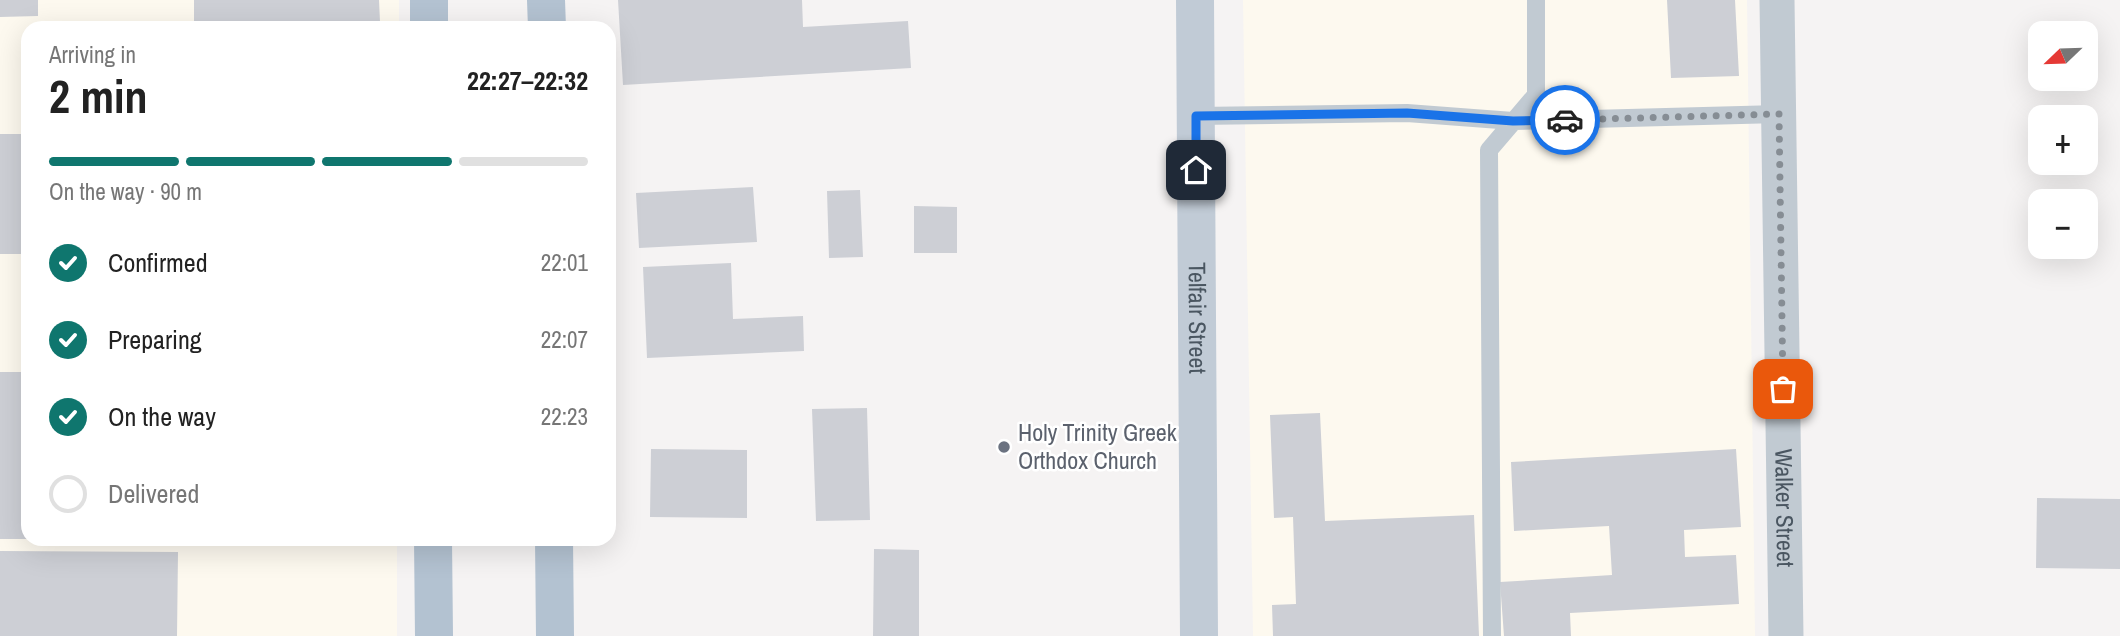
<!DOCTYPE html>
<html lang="en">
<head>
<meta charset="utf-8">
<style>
	:root { --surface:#fff; --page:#f2f2f2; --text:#222; --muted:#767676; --line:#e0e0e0; --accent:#0f766e }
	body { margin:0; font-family:"Archivo Narrow",sans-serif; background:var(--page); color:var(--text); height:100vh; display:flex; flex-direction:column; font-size:26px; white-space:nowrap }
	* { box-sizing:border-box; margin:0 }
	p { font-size:23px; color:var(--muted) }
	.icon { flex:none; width:38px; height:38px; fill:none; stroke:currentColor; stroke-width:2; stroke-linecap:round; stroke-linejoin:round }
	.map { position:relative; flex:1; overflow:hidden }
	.panel { position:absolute; left:21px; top:21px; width:595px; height:525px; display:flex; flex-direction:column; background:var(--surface); border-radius:21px; box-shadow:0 7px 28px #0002 }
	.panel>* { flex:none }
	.needle { width:46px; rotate:247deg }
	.buttons { position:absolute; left:2028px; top:21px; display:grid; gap:14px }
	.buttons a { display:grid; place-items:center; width:70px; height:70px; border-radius:14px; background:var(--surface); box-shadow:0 7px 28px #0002; font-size:35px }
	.pin { position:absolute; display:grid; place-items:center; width:60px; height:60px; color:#fff; margin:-30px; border-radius:14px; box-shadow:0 4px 10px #0006 }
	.courier { position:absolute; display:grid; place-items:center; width:70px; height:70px; margin:-35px; border:5px solid #1a73e8; border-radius:50%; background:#fff; color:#222; box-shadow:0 2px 9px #0007 }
	.summary em { font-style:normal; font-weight:700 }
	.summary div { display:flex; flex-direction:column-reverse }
	.summary { display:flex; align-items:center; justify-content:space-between; height:119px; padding:0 28px }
	h1 { font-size:46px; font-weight:700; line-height:52px }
	.bar { display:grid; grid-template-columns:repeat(4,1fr); gap:10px 7px; align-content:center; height:84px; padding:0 28px }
	.bar i { height:9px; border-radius:5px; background:var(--line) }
	.bar .active { background:var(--accent) }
	.bar p { grid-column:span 4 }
	ol { padding:0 28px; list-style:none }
	li { display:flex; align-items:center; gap:21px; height:77px }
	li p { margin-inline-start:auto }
	li .icon { padding:7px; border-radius:50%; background:var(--accent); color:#fff; stroke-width:4 }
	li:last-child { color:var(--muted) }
	li i { width:38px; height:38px; border:4px solid var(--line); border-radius:50% }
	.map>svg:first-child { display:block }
	.commercial { fill:#fdf9ef }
	.building { fill:#cdcfd5 }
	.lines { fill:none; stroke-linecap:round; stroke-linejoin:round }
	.lane { stroke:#c1cad2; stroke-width:18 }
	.street { stroke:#c1cad2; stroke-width:35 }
	.secondary { stroke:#c1cbd6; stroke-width:38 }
	.primary { stroke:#b3c2d1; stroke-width:38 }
	.done { stroke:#868d94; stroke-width:7; stroke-dasharray:0 12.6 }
	.route { stroke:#1a73e8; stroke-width:9 }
	.worship-dot { fill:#6b7280; stroke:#fff; stroke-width:2.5 }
	.labels { text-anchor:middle; stroke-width:5; stroke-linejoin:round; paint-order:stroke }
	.street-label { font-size:24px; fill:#4a5661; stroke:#fff }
	.worship-label { font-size:24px; fill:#5b616d; stroke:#fff; text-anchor:start }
</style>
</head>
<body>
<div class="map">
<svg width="2120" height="636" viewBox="0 0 2120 636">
	<rect width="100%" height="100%" fill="#f5f3f3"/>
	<path class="commercial" d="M0,0H399V28H28V539H397V636H0Z
		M1243,0H1747L1755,636H1253Z"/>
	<path class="building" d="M0,0H38V16L0,17Z
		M194,0H379L380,22L194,21Z
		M618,0H802L803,27L908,21L911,68L623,85Z
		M1667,0H1735L1739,76L1671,78Z
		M0,134H28V254H0Z
		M753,187L757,242L639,248L636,193Z
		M860,190L863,257L829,258L827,191Z
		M914,206L957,207V253H914Z
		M731,263L733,319L803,316L804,351L647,358L643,267Z
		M0,372H28V539H0Z
		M867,408L870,520L816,521L812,409Z
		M1320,413L1325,521L1474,515L1479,636H1273L1272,605L1296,604L1293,517L1274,518L1270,415Z
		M651,449L747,450V518L650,517Z
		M1736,449L1741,527L1684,530L1685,557L1736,555L1739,604L1570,613L1571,636H1504L1500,582L1612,575L1609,526L1514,531L1511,462Z
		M2037,498L2120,499V569L2036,568Z
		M874,549L919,550V636H873Z
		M0,551L178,552L177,636H0Z"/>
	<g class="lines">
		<path class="lane" d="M1196,116L1407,113L1513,121L1779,114
			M1492,636L1489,150L1536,95V0"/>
		<path class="street" id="s1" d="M1777,0L1786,636"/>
		<path class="secondary" id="s2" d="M1195,0L1199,636"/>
		<path class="primary" d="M429,0V28
			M546,0L547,28
			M433,539L434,636
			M554,539L555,636"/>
	</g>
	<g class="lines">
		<path class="done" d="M1565,120L1779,114L1783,389"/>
		<path class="route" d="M1196,170V116L1407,113L1513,121L1565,120"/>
	</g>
	<circle class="worship-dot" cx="1004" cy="447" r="7"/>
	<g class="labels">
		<g class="street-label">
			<text dy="8" stroke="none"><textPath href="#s2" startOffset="318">Telfair Street</textPath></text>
			<text dy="8" stroke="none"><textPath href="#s1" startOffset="508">Walker Street</textPath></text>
		</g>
		<g class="worship-label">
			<text x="1018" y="441">Holy Trinity Greek<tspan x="1018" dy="28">Orthdox Church</tspan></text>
		</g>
	</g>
</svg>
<div class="buttons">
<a><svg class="needle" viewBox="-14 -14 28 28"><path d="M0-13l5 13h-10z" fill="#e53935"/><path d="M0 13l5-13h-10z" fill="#767676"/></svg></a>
<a>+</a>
<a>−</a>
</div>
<div class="pin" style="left:1783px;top:389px;background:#ea580c"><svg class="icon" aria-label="bag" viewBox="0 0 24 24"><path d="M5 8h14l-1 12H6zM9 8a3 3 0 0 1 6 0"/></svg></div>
<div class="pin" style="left:1196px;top:170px;background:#1f2937"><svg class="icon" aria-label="home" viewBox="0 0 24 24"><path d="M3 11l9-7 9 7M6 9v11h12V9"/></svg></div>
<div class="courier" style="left:1565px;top:120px"><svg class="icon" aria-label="car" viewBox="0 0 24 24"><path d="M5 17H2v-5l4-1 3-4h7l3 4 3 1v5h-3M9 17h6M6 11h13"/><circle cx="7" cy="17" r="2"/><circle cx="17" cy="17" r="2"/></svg></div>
<section class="panel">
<div class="summary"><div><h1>2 min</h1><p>Arriving in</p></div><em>22:27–22:32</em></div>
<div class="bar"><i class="active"></i><i class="active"></i><i class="active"></i><i></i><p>On the way · 90 m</p></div>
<ol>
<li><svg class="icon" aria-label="check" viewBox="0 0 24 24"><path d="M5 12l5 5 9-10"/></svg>Confirmed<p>22:01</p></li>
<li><svg class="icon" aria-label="check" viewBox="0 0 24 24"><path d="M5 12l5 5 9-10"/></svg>Preparing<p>22:07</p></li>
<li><svg class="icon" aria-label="check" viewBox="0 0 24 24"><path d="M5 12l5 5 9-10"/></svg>On the way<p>22:23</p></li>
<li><i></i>Delivered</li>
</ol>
</section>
</div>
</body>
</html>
